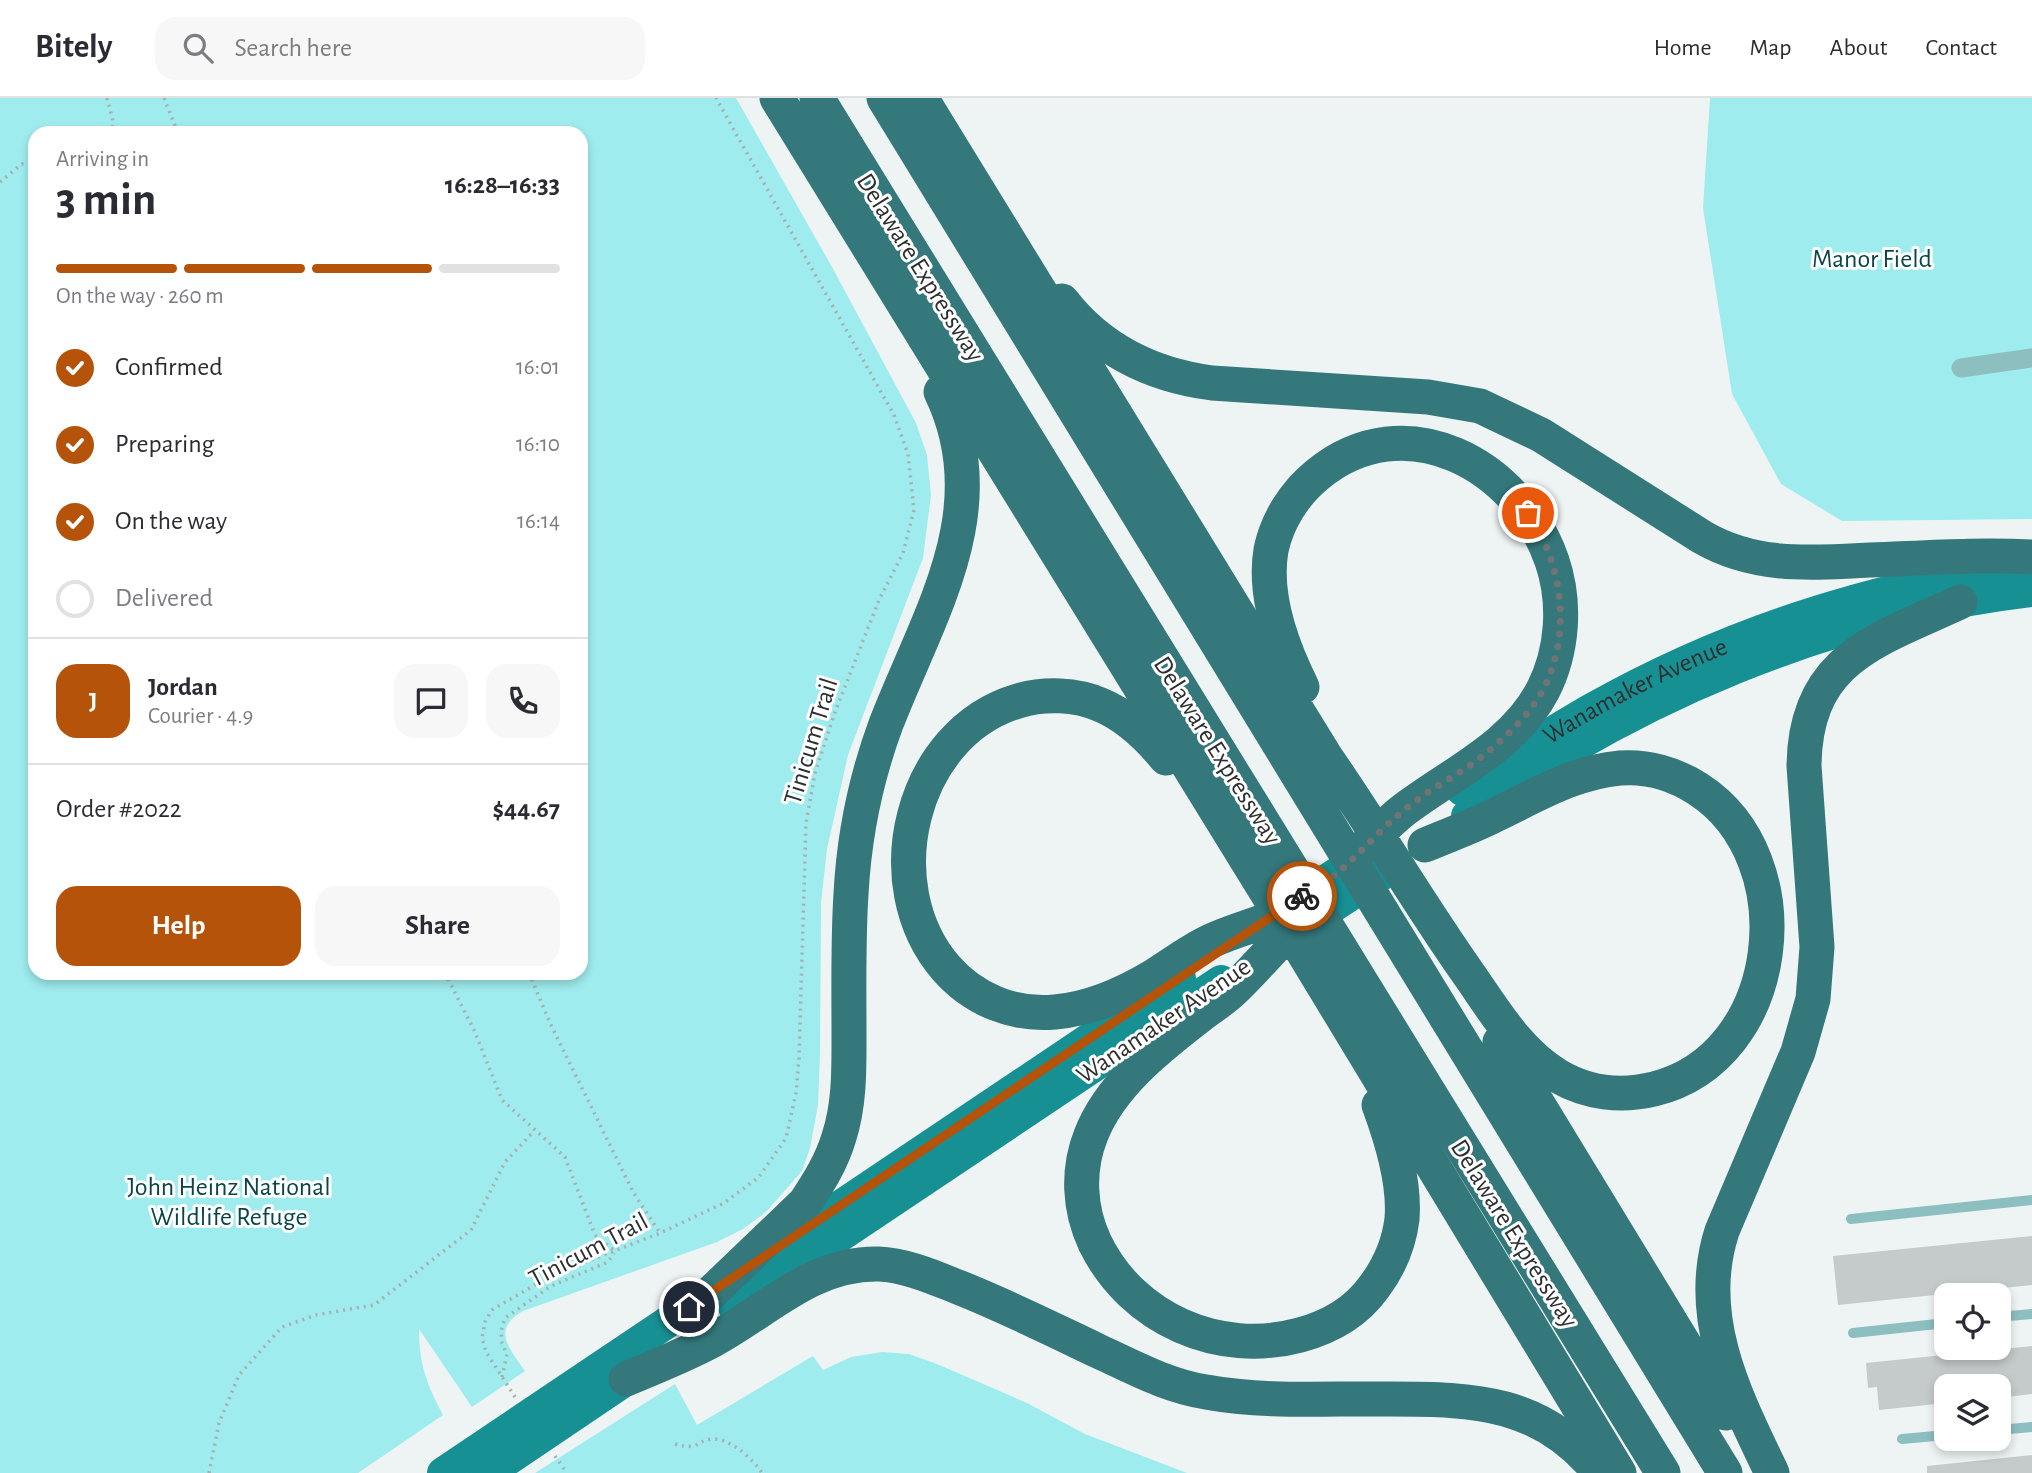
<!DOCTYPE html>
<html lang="en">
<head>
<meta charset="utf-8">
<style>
	:root { --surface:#fff; --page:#f7f7f7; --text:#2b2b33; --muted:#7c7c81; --line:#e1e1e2; --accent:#b45309 }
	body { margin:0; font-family:"Alegreya Sans",sans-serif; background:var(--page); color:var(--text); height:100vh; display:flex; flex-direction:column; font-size:26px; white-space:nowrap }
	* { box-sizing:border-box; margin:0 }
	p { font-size:23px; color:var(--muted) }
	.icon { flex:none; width:38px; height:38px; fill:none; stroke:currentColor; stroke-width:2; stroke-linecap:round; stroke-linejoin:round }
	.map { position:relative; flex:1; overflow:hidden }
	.drawer { position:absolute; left:28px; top:28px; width:560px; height:854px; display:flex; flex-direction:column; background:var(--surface); border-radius:21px; box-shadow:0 4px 10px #0003 }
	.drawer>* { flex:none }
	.buttons { position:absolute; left:1934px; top:1185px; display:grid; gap:14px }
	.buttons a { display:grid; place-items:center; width:77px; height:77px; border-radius:14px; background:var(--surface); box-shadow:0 4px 10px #0003; font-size:35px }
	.pin { position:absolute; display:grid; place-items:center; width:60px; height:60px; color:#fff; margin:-30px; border:4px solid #fff; border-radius:50%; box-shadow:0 2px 7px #0007 }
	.courier { position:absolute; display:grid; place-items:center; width:70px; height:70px; margin:-35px; border:5px solid #b45309; border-radius:50%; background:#fff; color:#222; box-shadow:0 2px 9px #0007 }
	.summary em { font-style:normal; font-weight:700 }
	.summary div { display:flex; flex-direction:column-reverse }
	.summary { display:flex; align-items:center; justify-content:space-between; height:119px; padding:0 28px }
	h1 { font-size:46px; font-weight:700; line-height:52px }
	.bar { display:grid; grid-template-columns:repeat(4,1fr); gap:10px 7px; align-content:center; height:84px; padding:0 28px }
	.bar i { height:9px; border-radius:5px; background:var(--line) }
	.bar .current { background:var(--accent) }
	.bar p { grid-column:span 4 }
	.line { display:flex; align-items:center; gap:18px; padding:0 28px; border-top:2px solid var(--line) }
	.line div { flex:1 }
	.round { display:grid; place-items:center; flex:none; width:74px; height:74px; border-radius:21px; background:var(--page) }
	ol { padding:0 28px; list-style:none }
	li { display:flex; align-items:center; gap:21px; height:77px }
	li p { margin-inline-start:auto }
	li .icon { padding:7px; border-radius:50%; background:var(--accent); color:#fff; stroke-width:4 }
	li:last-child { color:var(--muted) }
	li i { width:38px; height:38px; border:4px solid var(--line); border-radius:50% }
	.button { display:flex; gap:14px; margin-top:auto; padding:14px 28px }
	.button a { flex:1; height:80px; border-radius:21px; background:var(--accent); color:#fff; font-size:28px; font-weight:700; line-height:80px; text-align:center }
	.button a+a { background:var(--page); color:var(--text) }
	header { display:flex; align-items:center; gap:42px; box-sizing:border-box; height:98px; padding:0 35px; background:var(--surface); border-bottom:2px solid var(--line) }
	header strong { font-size:33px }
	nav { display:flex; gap:38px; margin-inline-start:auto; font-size:24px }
	.search { width:490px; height:63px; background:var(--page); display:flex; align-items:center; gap:18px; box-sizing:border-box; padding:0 24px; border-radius:21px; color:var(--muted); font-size:26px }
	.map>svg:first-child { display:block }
	.green { fill:#9fecee; fill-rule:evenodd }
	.building { fill:#c5cbcb }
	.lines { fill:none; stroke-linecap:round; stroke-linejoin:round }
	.path { stroke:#a9aeae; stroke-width:3.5; stroke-dasharray:2 5; stroke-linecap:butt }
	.service { stroke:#8dbec0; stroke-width:10 }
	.minor { stroke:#8dbec0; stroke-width:19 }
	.primary { stroke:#179094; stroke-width:32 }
	.motorway { stroke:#34787b; stroke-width:35 }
	.done { stroke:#717474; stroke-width:7; stroke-dasharray:0 12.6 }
	.route { stroke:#b45309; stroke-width:9 }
	.labels { text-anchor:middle; stroke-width:6; stroke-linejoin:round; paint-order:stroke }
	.park-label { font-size:26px; fill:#084648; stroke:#fff }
	.street-label { font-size:26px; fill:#2d2f2f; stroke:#fff }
</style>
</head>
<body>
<header>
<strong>Bitely</strong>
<div class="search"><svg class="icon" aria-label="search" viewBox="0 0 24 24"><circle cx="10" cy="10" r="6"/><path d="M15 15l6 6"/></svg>Search here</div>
<nav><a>Home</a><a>Map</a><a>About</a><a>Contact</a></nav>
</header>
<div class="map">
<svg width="2032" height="1375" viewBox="0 0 2032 1375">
	<rect width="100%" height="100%" fill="#eef4f4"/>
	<path class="green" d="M0,0H736L832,169L916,325L927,357L931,397L923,460L848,657L827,751L821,805L820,956L818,1007L810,1050L802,1073L766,1114L743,1131L717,1144L523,1213C491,1231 509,1250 525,1273L472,1309L419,1231C419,1267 427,1287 443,1317L358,1375H0ZM581,35V875H35V35Z
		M1710,0H2032V421L1842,423L1781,386L1732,296L1703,110Z
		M882,1254L909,1256L937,1266L1027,1305L1085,1336L1187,1375H535L675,1286L697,1327L813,1258L823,1272L851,1259Z"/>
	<path class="building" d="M2032,1138V1187L1838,1207L1833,1158Z
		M2032,1248V1296L1998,1300V1288H1946V1305L1879,1312L1877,1289L1868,1290L1866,1265Z
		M2032,1357V1375H1927V1368Z"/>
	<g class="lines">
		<path class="path" d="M107,0L113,23L112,35
			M164,0L178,35
			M0,84L22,66L35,67
			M445,875L474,932L502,1002L565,1059L595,1137L615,1153
			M529,875L550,925L633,1094L660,1135
			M502,1279L507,1256L502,1245L501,1233L505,1220L551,1188L608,1164L614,1155
			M515,1299L486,1254L482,1240L485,1224L492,1212L550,1178L660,1135L724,1105L759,1079L786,1040L796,995L799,960L806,725L815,675L835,614L879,502L903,455L914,412L908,356L894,317L716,0
			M675,1346C700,1353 694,1343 712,1341C730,1340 753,1361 762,1375
			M555,1358L567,1375
			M209,1375L219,1325L239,1277L282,1229L316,1217L374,1207L471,1132L505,1064L534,1033"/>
		<path class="service" d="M1851,1121L2032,1102
			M1998,1219L2032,1216
			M1853,1235L1946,1225
			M1998,1332L2032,1329
			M1902,1341L1946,1337"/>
		<path class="minor" d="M1961,270L2032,260"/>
		<g class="primary">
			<path id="s1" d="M1462,692C1505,664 1548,636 1592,611C1723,537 1871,488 2019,469"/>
			<path d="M1467,718C1635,599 1827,517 2032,493"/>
			<path d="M1287,808L1372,752"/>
			<path d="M1299,831L1387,773"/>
			<path d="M734,1209L1221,883"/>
			<path d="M443,1375L1180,880"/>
			<path d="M488,1375L648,1267"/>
		</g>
		<path class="motorway" d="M777,0L1282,819L1619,1375
			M817,0L1663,1375
			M884,0L1725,1375
			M921,0L1325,658C1375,730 1419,806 1470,878C1495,914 1519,955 1558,978C1587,995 1621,999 1654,991C1784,959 1806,761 1698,691C1675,676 1647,668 1620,670C1574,674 1535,698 1495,717C1472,729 1448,737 1425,747
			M1062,203C1100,252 1151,277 1212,285L1428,299L1480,308L1541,337L1702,439C1755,470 1811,465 1870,462C1924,460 1978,456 2032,459
			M1302,589C1282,549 1263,499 1271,452C1277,423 1294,396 1317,377C1405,304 1519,367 1552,463C1566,504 1563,553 1543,592C1514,648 1453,675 1405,711C1389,723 1376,738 1362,751
			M1166,660C1148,638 1127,618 1101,607C1076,596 1044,595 1018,603C910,635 874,787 946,870C973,901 1013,918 1055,914C1090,911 1124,896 1154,878C1170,868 1186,856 1203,847C1221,837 1243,831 1262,824
			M1278,845C1263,861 1247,879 1231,894C1220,904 1208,911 1197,920C1157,951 1110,988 1091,1037C1077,1072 1079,1111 1095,1145C1132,1221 1219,1259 1300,1237C1330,1229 1356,1214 1374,1189C1389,1169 1399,1146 1402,1121C1405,1084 1392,1042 1379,1007
			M1500,944L1726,1315
			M712,1194L805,1105C819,1084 832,1063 839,1039C850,1005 849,969 849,934C849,888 848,842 851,796C854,739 866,680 886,626C928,517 998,412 941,294
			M626,1281C655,1269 685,1257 713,1242C767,1213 811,1165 878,1166C906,1167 933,1179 958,1189C1006,1208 1052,1231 1098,1253C1133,1269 1167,1288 1206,1294C1266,1305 1329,1300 1390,1301C1475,1301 1542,1303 1600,1375
			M1772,1375C1735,1298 1694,1219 1722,1133L1798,954L1813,901L1817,849L1804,668C1805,560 1876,543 1960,504"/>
	</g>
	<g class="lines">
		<path class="done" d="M1302,798C1315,790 1330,782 1341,772C1362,753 1381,731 1403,713C1430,690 1463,675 1490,652C1510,635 1530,615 1543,592C1572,536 1563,466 1528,415"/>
		<path class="route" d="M689,1209L1302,798"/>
	</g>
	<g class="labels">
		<g class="park-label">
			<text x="1872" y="169">Manor Field</text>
			<text x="229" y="1097">John Heinz National<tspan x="229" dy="30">Wildlife Refuge</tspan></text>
		</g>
		<g class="street-label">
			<text transform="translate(921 169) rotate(58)" y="9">Delaware Expressway</text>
			<text dy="9" stroke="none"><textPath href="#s1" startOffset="200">Wanamaker Avenue</textPath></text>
			<text transform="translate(810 643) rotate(-73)" y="9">Tinicum Trail</text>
			<text transform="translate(1218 652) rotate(58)" y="9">Delaware Expressway</text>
			<text transform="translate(1163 922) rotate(-34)" y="9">Wanamaker Avenue</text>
			<text transform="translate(1515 1135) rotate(58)" y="9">Delaware Expressway</text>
			<text transform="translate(588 1151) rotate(-28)" y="9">Tinicum Trail</text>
		</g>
	</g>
</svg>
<div class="buttons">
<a><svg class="icon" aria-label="locate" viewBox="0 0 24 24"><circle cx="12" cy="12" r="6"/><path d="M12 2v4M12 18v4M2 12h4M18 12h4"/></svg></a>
<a><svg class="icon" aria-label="layers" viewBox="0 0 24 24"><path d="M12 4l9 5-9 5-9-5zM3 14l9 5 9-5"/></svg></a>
</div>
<div class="pin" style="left:1528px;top:415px;background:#ea580c"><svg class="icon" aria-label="bag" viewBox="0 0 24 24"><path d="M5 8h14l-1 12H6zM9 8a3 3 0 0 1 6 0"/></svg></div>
<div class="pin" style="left:689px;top:1209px;background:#1f2937"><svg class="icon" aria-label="home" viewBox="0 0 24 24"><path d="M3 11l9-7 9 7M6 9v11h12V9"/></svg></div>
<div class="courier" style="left:1302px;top:798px"><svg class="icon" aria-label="bike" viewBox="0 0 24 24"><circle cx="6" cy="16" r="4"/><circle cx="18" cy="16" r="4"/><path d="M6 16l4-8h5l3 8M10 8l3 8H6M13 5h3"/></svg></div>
<section class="drawer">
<div class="summary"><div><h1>3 min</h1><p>Arriving in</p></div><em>16:28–16:33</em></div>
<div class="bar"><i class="current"></i><i class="current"></i><i class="current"></i><i></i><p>On the way · 260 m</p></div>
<ol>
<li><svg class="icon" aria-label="check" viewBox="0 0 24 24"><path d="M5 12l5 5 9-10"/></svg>Confirmed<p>16:01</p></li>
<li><svg class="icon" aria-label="check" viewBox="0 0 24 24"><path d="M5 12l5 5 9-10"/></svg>Preparing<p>16:10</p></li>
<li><svg class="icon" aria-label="check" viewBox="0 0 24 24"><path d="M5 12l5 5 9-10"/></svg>On the way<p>16:14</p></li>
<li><i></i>Delivered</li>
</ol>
<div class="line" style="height:126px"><b class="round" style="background:var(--accent);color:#fff">J</b><div><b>Jordan</b><p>Courier · 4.9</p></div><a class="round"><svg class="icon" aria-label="chat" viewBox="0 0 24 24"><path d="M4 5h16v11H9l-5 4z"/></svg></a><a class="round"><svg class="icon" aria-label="phone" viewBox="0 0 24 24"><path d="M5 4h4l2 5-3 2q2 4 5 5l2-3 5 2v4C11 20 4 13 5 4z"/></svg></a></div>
<div class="line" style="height:91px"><div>Order #2022</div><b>$44.67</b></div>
<div class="button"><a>Help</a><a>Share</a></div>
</section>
</div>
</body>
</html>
